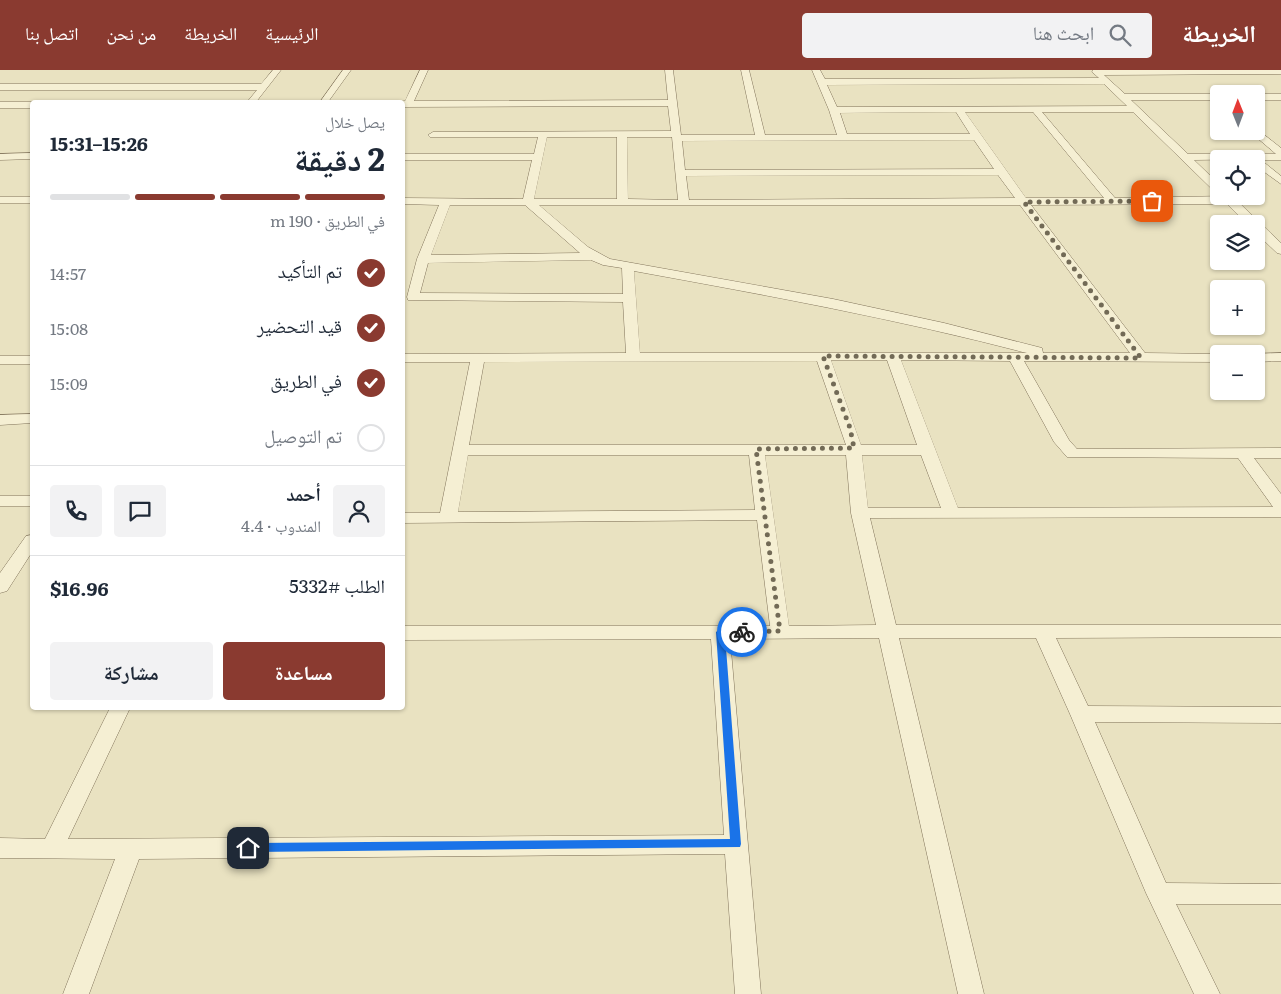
<!DOCTYPE html>
<html lang="ar">
<head>
<meta charset="utf-8">
<style>
	:root { --surface:#fff; --page:#f2f2f3; --text:#1f2937; --muted:#747a83; --line:#e0e1e3; --accent:#8a3a30 }
	body { margin:0; font-family:Literata,"Noto Naskh Arabic",serif; background:var(--page); color:var(--text); direction:rtl; height:100vh; display:flex; flex-direction:column; font-size:19px; white-space:nowrap }
	* { box-sizing:border-box; margin:0 }
	p { font-size:16px; color:var(--muted) }
	.icon { flex:none; width:28px; height:28px; fill:none; stroke:currentColor; stroke-width:2; stroke-linecap:round; stroke-linejoin:round }
	.map { position:relative; flex:1; overflow:hidden; direction:ltr }
	.details { position:absolute; left:30px; top:30px; width:375px; height:610px; display:flex; flex-direction:column; background:var(--surface); border-radius:5px; box-shadow:0 1px 4px #0004; direction:rtl }
	.details>* { flex:none }
	.needle { width:32px; rotate:359deg }
	.tools { position:absolute; left:1210px; top:15px; display:grid; gap:10px }
	.tools a { display:grid; place-items:center; width:55px; height:55px; border-radius:5px; background:var(--surface); box-shadow:0 1px 4px #0004; font-size:25px }
	.pin { position:absolute; display:grid; place-items:center; width:42px; height:42px; color:#fff; margin:-21px; border-radius:10px; box-shadow:0 2px 8px #0006 }
	.courier { position:absolute; display:grid; place-items:center; width:50px; height:50px; margin:-25px; border:4px solid #1a73e8; border-radius:50%; background:#fff; color:#222; box-shadow:0 1px 6px #0007 }
	.head em { font-style:normal; font-weight:700 }
	.head div { display:flex; flex-direction:column-reverse }
	.head { display:flex; align-items:center; justify-content:space-between; height:85px; padding:0 20px }
	h1 { font-size:32px; font-weight:700; line-height:38px }
	.bar { display:grid; grid-template-columns:repeat(4,1fr); gap:8px 5px; align-content:center; height:60px; padding:0 20px }
	.bar i { height:6px; border-radius:4px; background:var(--line) }
	.bar .current { background:var(--accent) }
	.bar p { grid-column:span 4 }
	.line { display:flex; align-items:center; gap:12px; padding:0 20px; border-top:1px solid var(--line) }
	.line div { flex:1 }
	.round { display:grid; place-items:center; flex:none; width:52px; height:52px; border-radius:5px; background:var(--page) }
	ol { padding:0 20px; list-style:none }
	li { display:flex; align-items:center; gap:15px; height:55px }
	li p { margin-inline-start:auto }
	li .icon { padding:5px; border-radius:50%; background:var(--accent); color:#fff; stroke-width:4 }
	li:last-child { color:var(--muted) }
	li i { width:28px; height:28px; border:2px solid var(--line); border-radius:50% }
	.cta { display:flex; gap:10px; margin-top:auto; padding:10px 20px }
	.cta a { flex:1; height:58px; border-radius:5px; background:var(--accent); color:#fff; font-size:20px; font-weight:700; line-height:58px; text-align:center }
	.cta a+a { background:var(--page); color:var(--text) }
	header { display:flex; align-items:center; gap:30px; box-sizing:border-box; height:70px; padding:0 25px; background:var(--accent); color:#fff }
	header strong { font-size:24px }
	nav { display:flex; gap:28px; margin-inline-start:auto; font-size:18px }
	.search { width:350px; height:45px; background:var(--page); display:flex; align-items:center; gap:12px; box-sizing:border-box; padding:0 18px; border-radius:5px; color:var(--muted); font-size:19px }
	.map>svg:first-child { display:block }
	.lines { fill:none; stroke-linecap:round; stroke-linejoin:round }
	.street-casing { stroke:#81735a; stroke-width:1 }
	.street { fill:#f5efd3; fill-rule:evenodd }
	.route { fill:#1a73e8 }
	.done { stroke:#726a56; stroke-width:5; stroke-dasharray:0 9 }
</style>
</head>
<body>
<header>
<strong>الخريطة</strong>
<div class="search"><svg class="icon" aria-label="search" viewBox="0 0 24 24"><circle cx="10" cy="10" r="6"/><path d="M15 15l6 6"/></svg>ابحث هنا</div>
<nav><a>الرئيسية</a><a>الخريطة</a><a>من نحن</a><a>اتصل بنا</a></nav>
</header>
<div class="map">
<svg width="1281" height="924" viewBox="0 0 1281 924">
	<rect width="100%" height="100%" fill="#e9e2c1"/>
	<g class="lines">
		<g class="street-casing">
			<path id="street" d="M273,0H281L256,32H247L257,20H0V14H261Z
				M343,0H351L328,32H320Z
				M420,0H428L414,31L668,30L665,0H673L681,65H755L741,0H749L765,65H837L829,40L812,0H820L825,9L1099,8L1092,2L1093,0H1281V4L1104,5L1125,24H1219V30H1131L1188,84H1276L1249,61H1256L1257,59L1281,78V90H1261L1281,106V114L1256,96V89L1194,90L1219,114V123L1215,122L1133,42H1042L1115,128L1232,126L1281,173V184L1277,183L1256,163V154H1247L1227,134L1031,135L1145,283L1219,284V292L1024,291L1069,370L1077,379L1281,378V388H1254L1281,424V447L870,448L896,555H1281V567L1056,568L1088,636L1281,637V653L1095,652L1166,813L1281,814V834H1176L1220,924H1194L1146,823L1070,644L1036,568H899L984,924H958L879,568L730,569L761,924H735L725,784L139,789L89,924H63L115,789L0,788V768L45,769L110,638H130L68,769L724,765L711,569L402,570V556H770L757,450L402,453V443H440L470,292H402V284L626,283L623,232L408,230L407,227L417,189L439,135L402,134V128L523,129L532,90H402V84H534L538,67H430L428,65L433,62L671,61L668,36L402,37V32H398L405,31ZM1104,14L1127,36L837,37L827,15ZM956,42L970,64H847L840,43ZM965,42H1033L1104,128H1026ZM547,67H617V129H534ZM627,67H672L678,130L628,129ZM974,70L994,99L685,100L682,71ZM998,105L1015,128L689,130L686,106ZM450,135H525L580,183L431,185ZM539,135H1020L1130,283H1043L1042,278L944,253L833,229L610,189L588,177ZM591,190L603,195L622,198L623,224L420,223L428,193ZM634,201C766,225 897,249 1027,283H640ZM831,290H887L917,375H861ZM901,290L1010,291L1054,372L1067,387L1238,388L1273,437L958,438ZM817,291L846,375H469L484,292ZM468,385H749L755,440L458,442ZM765,385H846L851,443L876,555L789,556ZM862,385H921L941,438H868Z
				M1256,24H1281V30H1256Z
				M0,32H33L32,38H0Z
				M32,83V89L0,90V84Z
				M0,127H32V133H0Z
				M1281,283V291L1256,292V284Z
				M0,286H32V294H0Z
				M32,344V353L0,355V345Z
				M0,426H32V436H0Z
				M32,465V482L7,521L0,523V503L26,466Z"/>
		</g>
		<use href="#street" class="street"/>
	</g>
	<path class="route" d="M720,559H742L747,562L742,565H725L741,774L740,777L248,782L243,778L248,773L730,769L716,562Z"/>
	<g class="lines">
		<path class="done" d="M742,562L780,561L756,379L854,378L850,358L823,286L1141,288L1024,132L1152,131"/>
	</g>
</svg>
<div class="tools">
<a><svg class="needle" viewBox="-14 -14 28 28"><path d="M0-13l5 13h-10z" fill="#e53935"/><path d="M0 13l5-13h-10z" fill="#747a83"/></svg></a>
<a><svg class="icon" aria-label="locate" viewBox="0 0 24 24"><circle cx="12" cy="12" r="6"/><path d="M12 2v4M12 18v4M2 12h4M18 12h4"/></svg></a>
<a><svg class="icon" aria-label="layers" viewBox="0 0 24 24"><path d="M12 4l9 5-9 5-9-5zM3 14l9 5 9-5"/></svg></a>
<a>+</a>
<a>−</a>
</div>
<div class="pin" style="left:1152px;top:131px;background:#ea580c"><svg class="icon" aria-label="bag" viewBox="0 0 24 24"><path d="M5 8h14l-1 12H6zM9 8a3 3 0 0 1 6 0"/></svg></div>
<div class="pin" style="left:248px;top:778px;background:#1f2937"><svg class="icon" aria-label="home" viewBox="0 0 24 24"><path d="M3 11l9-7 9 7M6 9v11h12V9"/></svg></div>
<div class="courier" style="left:742px;top:562px"><svg class="icon" aria-label="bike" viewBox="0 0 24 24"><circle cx="6" cy="16" r="4"/><circle cx="18" cy="16" r="4"/><path d="M6 16l4-8h5l3 8M10 8l3 8H6M13 5h3"/></svg></div>
<section class="details">
<div class="head"><div><h1>2 دقيقة</h1><p>يصل خلال</p></div><em>15:26–15:31</em></div>
<div class="bar"><i class="current"></i><i class="current"></i><i class="current"></i><i></i><p>في الطريق · 190 m</p></div>
<ol>
<li><svg class="icon" aria-label="check" viewBox="0 0 24 24"><path d="M5 12l5 5 9-10"/></svg>تم التأكيد<p>14:57</p></li>
<li><svg class="icon" aria-label="check" viewBox="0 0 24 24"><path d="M5 12l5 5 9-10"/></svg>قيد التحضير<p>15:08</p></li>
<li><svg class="icon" aria-label="check" viewBox="0 0 24 24"><path d="M5 12l5 5 9-10"/></svg>في الطريق<p>15:09</p></li>
<li><i></i>تم التوصيل</li>
</ol>
<div class="line" style="height:90px"><a class="round"><svg class="icon" aria-label="person" viewBox="0 0 24 24"><circle cx="12" cy="8" r="4"/><path d="M4 21q1-7 8-7t8 7"/></svg></a><div><b>أحمد</b><p>المندوب · 4.4</p></div><a class="round"><svg class="icon" aria-label="chat" viewBox="0 0 24 24"><path d="M4 5h16v11H9l-5 4z"/></svg></a><a class="round"><svg class="icon" aria-label="phone" viewBox="0 0 24 24"><path d="M5 4h4l2 5-3 2q2 4 5 5l2-3 5 2v4C11 20 4 13 5 4z"/></svg></a></div>
<div class="line" style="height:65px"><div>الطلب #5332</div><b>$16.96</b></div>
<div class="cta"><a>مساعدة</a><a>مشاركة</a></div>
</section>
</div>
</body>
</html>
